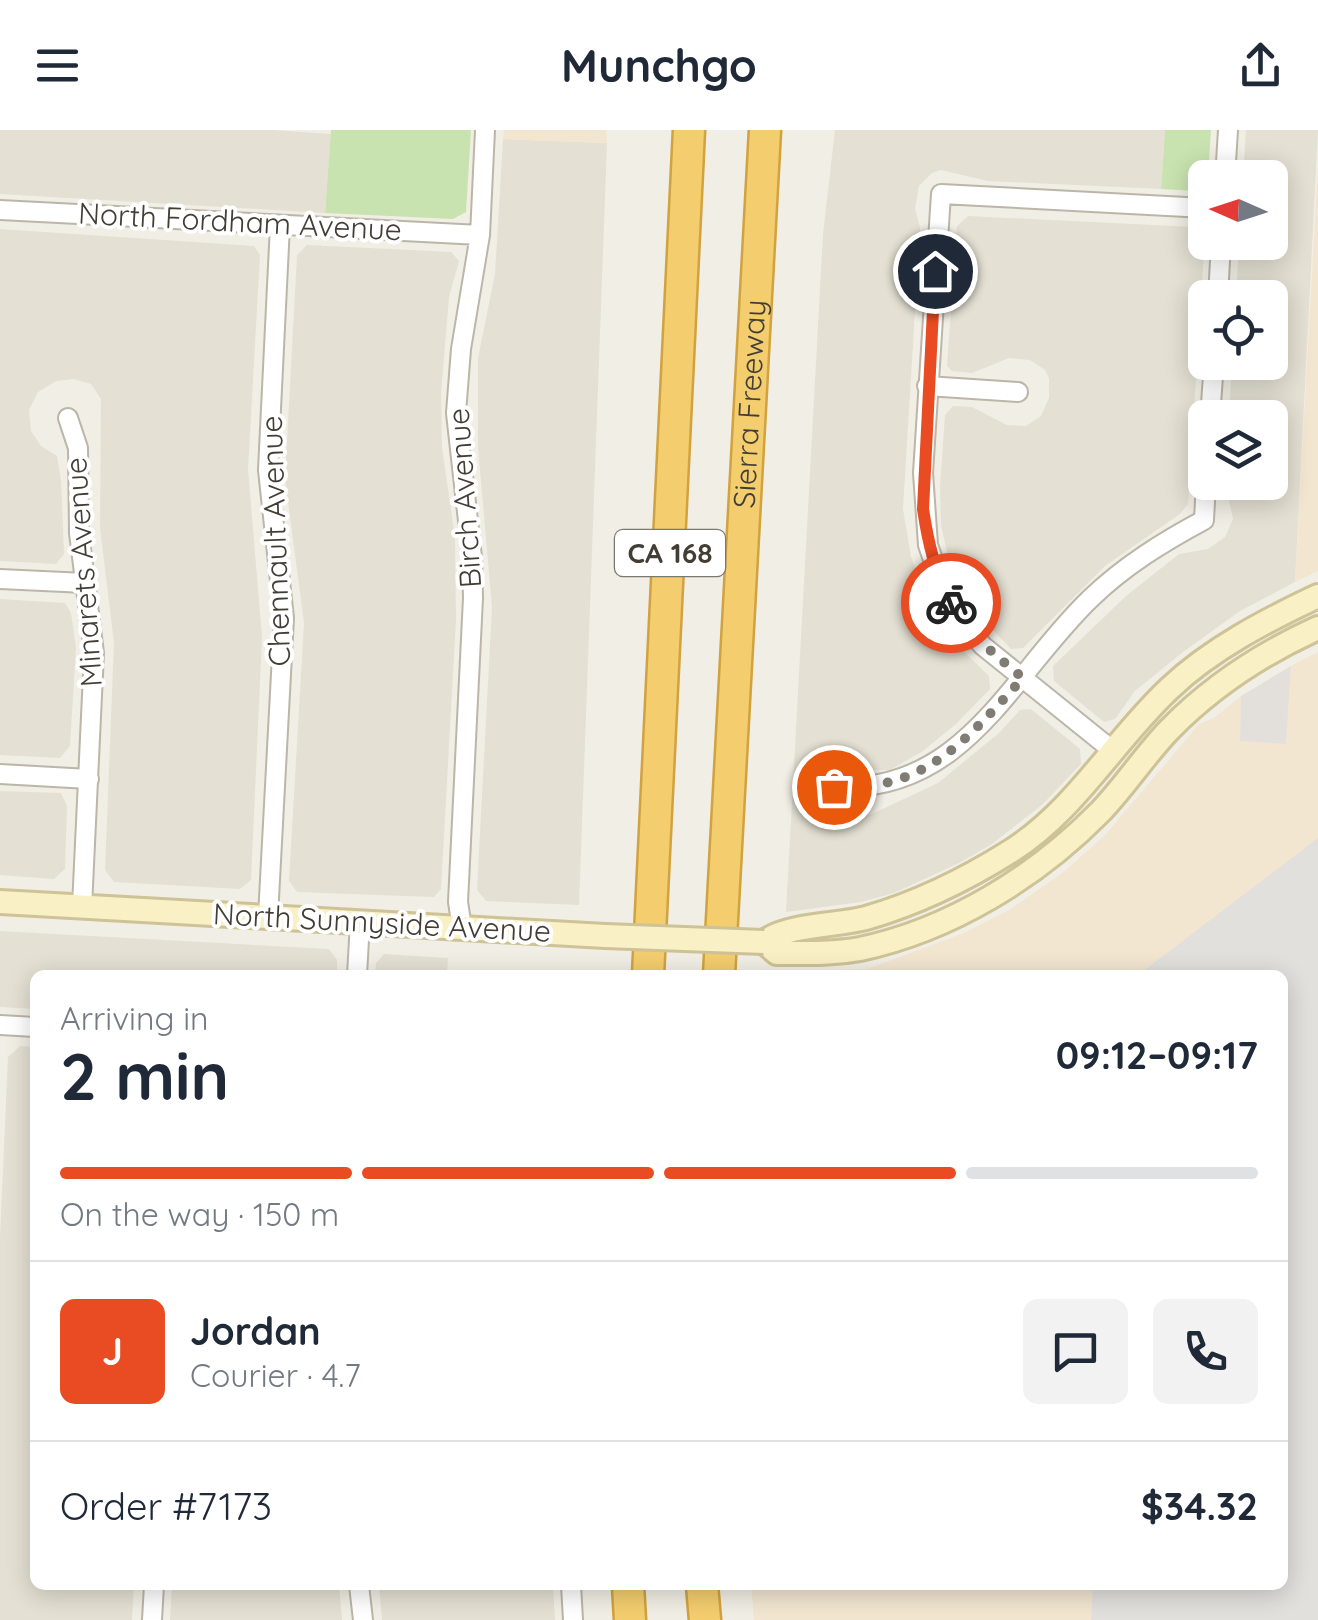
<!DOCTYPE html>
<html lang="en">
<head>
<meta charset="utf-8">
<style>
	:root { --surface:#fff; --page:#f2f2f3; --text:#1f2937; --muted:#747a83; --line:#e0e1e3; --accent:#e94b23 }
	body { margin:0; font-family:Quicksand,sans-serif; background:var(--page); color:var(--text); height:100vh; display:flex; flex-direction:column; font-size:38px; white-space:nowrap }
	* { box-sizing:border-box; margin:0 }
	p { font-size:32px; color:var(--muted) }
	.icon { flex:none; width:55px; height:55px; fill:none; stroke:currentColor; stroke-width:2; stroke-linecap:round; stroke-linejoin:round }
	.map { position:relative; flex:1; overflow:hidden }
	.details { position:absolute; left:30px; top:840px; width:1258px; height:620px; display:flex; flex-direction:column; background:var(--surface); border-radius:15px; box-shadow:0 5px 25px #0003 }
	.details>* { flex:none }
	.needle { width:65px; rotate:273deg }
	.buttons { position:absolute; left:1188px; top:30px; display:grid; gap:20px }
	.buttons a { display:grid; place-items:center; width:100px; height:100px; border-radius:15px; background:var(--surface); box-shadow:0 5px 25px #0003; font-size:50px }
	.pin { position:absolute; display:grid; place-items:center; width:85px; height:85px; color:#fff; margin:-42px; border:5px solid #fff; border-radius:50%; box-shadow:0 2px 10px #0007 }
	.courier { position:absolute; display:grid; place-items:center; width:100px; height:100px; margin:-50px; border:8px solid #e94b23; border-radius:50%; background:#fff; color:#222; box-shadow:0 2px 12px #0007 }
	.head em { font-style:normal; font-weight:700 }
	.head div { display:flex; flex-direction:column-reverse }
	.head { display:flex; align-items:center; justify-content:space-between; height:170px; padding:0 30px }
	h1 { font-size:65px; font-weight:700; line-height:75px }
	.bar { display:grid; grid-template-columns:repeat(4,1fr); gap:15px 10px; align-content:center; height:120px; padding:0 30px }
	.bar i { height:12px; border-radius:8px; background:var(--line) }
	.bar .active { background:var(--accent) }
	.bar p { grid-column:span 4 }
	.line { display:flex; align-items:center; gap:25px; padding:0 30px; border-top:2px solid var(--line) }
	.line div { flex:1 }
	.round { display:grid; place-items:center; flex:none; width:105px; height:105px; border-radius:15px; background:var(--page) }
	header { display:flex; justify-content:space-between; align-items:center; height:130px; padding:0 30px; background:var(--surface); font-size:45px; font-weight:700 }
	.map>svg:first-child { display:block }
	.residential { fill:#e4e0d3 }
	.commercial { fill:#f2e6d1 }
	.industrial { fill:#e3dfda }
	.green { fill:#c9e3b0 }
	.parking { fill:#e2e0dd }
	.lines { fill:none; stroke-linecap:round; stroke-linejoin:round }
	.street-casing { stroke:#bbb6a8; stroke-width:22 }
	.secondary-casing { stroke:#cec297; stroke-width:28 }
	.highway-casing { stroke:#d1a23f; stroke-width:35 }
	.street { stroke:#fff; stroke-width:18 }
	.secondary { stroke:#faf0c5; stroke-width:22 }
	.highway { stroke:#f3cd6e; stroke-width:30 }
	.secondary-bridge-casing { stroke:#cec297; stroke-width:28; stroke-linecap:butt }
	.secondary-bridge { stroke:#faf0c5; stroke-width:22 }
	.done { stroke:#807c73; stroke-width:10; stroke-dasharray:0 18 }
	.route { stroke:#e94b23; stroke-width:12 }
	.labels { text-anchor:middle; stroke-width:8; stroke-linejoin:round; paint-order:stroke }
	.shield { fill:#fff; stroke:#7b7872; stroke-width:2.5 }
	.shield-label { font-size:28px; font-weight:bold; fill:#433e35 }
	.street-label { font-size:30px; fill:#433e35; stroke:#fff }
</style>
</head>
<body>
<header><svg class="icon" aria-label="menu" viewBox="0 0 24 24"><path d="M4 6h16M4 12h16M4 18h16"/></svg>Munchgo<svg class="icon" aria-label="share" viewBox="0 0 24 24"><path d="M12 15V3M7 8l5-5 5 5M5 13v7h14v-7"/></svg></header>
<div class="map">
<svg width="1318" height="1490" viewBox="0 0 1318 1490">
	<rect width="100%" height="100%" fill="#f1eee5"/>
	<path class="residential" d="M0,0H273L331,4L325,83L0,64Z
		M835,0H1165L1161,59L988,51L941,40L932,43L919,56L915,78L920,98L903,379L911,427L928,472L955,513L989,546L990,559L956,594L923,621L890,640H868L844,625L822,624L812,629L800,644L797,668L802,680L811,688L828,693L872,684L938,653L999,603L1020,580L1031,579L1080,619L1081,634L1043,674L992,714L959,733L894,763L861,772L786,782L823,104Z
		M1246,0H1318L1295,452L1240,481L1183,522L1135,561L1115,589L1104,592L1054,551L1053,536L1126,466L1179,424L1208,419L1225,407L1233,389L1225,353L1270,352V288L1229,287L1232,233L1270,232V168L1236,167L1239,113L1270,112V48L1243,47Z
		M503,9L607,13L579,775L486,771L477,760L492,477L478,318V228L495,144Z
		M968,86L1195,97L1205,107L1188,374L1180,384L1105,436L1023,518L1011,519L976,482L948,426L941,395L940,356L945,285L953,276L972,277L1007,295L1026,296L1041,286L1049,268V248L1045,240L1030,230L1009,228L972,243L952,241L947,236L957,96Z
		M0,99L254,116L260,125L248,339L262,507L251,750L240,759L114,752L105,740L114,513L100,398L101,269L91,254L73,249L56,251L38,262L29,280L31,301L41,316L57,326L61,350L64,424L56,434L0,431Z
		M307,115L451,122L459,131L449,167L441,264L442,318L455,407L456,490L441,759L434,767L297,762L289,751L304,493L285,349L297,125Z
		M0,469L65,473L71,483L76,518L70,616L60,628L0,625Z
		M0,661L61,663L67,676L65,739L54,749L0,745Z
		M0,801L329,819L337,830V845H35V879L0,877Z
		M384,824L448,828L447,845H375L376,833Z
		M20,916L35,917V1455H134L132,1490H0V1106L8,927Z
		M172,1455H339L342,1490H170Z
		M379,1455H553L555,1490H382Z"/>
	<path class="commercial" d="M504,0H606L607,13L503,9Z
		M1318,35V441L1295,452Z
		M1318,522V1490H754L751,1455H1282V845H797L799,842L867,839L964,803L1009,780L1065,741L1106,704L1199,594L1214,588L1241,566L1240,611L1286,614L1291,536Z"/>
	<path class="industrial" d="M1291,536L1286,614L1240,611L1241,566Z"/>
	<path class="green" d="M331,0H471L466,82L453,89L325,83Z
		M1165,0H1211L1208,47L1198,61L1161,59Z"/>
	<path class="parking" d="M1318,708V1490H1091L1093,1455H1282V845H1138Z"/>
	<g class="lines">
		<g class="street-casing">
			<path id="street" d="M1225,48L1228,0
				M0,80L480,105
				M1218,168L1221,112
				M927,256L1018,262
				M68,288L78,318L79,403L94,523L82,777
				M1210,288L1214,232
				M0,449L85,453
				M1112,620L983,516L963,493L942,456L928,415L923,343L941,64L1205,78
				M0,644L89,649
				M834,657C964,664 1010,546 1090,469C1124,436 1163,412 1204,390L1206,352
				M268,787L284,488L268,340L280,95
				M462,798L458,772L473,468L472,427L456,283L461,219L480,105L485,0
				M357,845L360,792
				M0,895L35,897
				M359,1455L363,1490
				M571,1455L573,1490
				M152,1490L154,1455"/>
		</g>
		<g class="secondary-casing">
			<path id="secondary" d="M1318,466C1267,490 1211,519 1170,558C1115,609 1076,680 1011,721C965,750 918,773 866,788C836,796 788,794 764,812L777,823C804,823 832,824 860,819C950,800 1036,747 1100,682C1125,656 1144,626 1169,600C1211,557 1263,523 1318,498
				M0,772L605,806"/>
		</g>
		<g class="highway-casing">
			<g id="highway">
				<path d="M648,845L689,0"/>
				<path id="s1" d="M719,845L765,0"/>
				<path d="M628,1455L630,1490"/>
				<path d="M702,1455L705,1490"/>
			</g>
		</g>
		<use href="#street" class="street"/>
		<use href="#secondary" class="secondary"/>
		<use href="#highway" class="highway"/>
		<g class="secondary-bridge-casing">
			<path id="secondary-bridge" d="M605,806L764,812"/>
		</g>
		<use href="#secondary-bridge" class="secondary-bridge"/>
	</g>
	<g class="lines">
		<path class="done" d="M834,657C925,662 966,610 1023,548C995,525 970,505 951,473"/>
		<path class="route" d="M935,141L923,379C928,412 935,443 951,473"/>
	</g>
	<g class="labels">
		<rect class="shield" x="615" y="400" width="110" height="46" rx="8"/>
		<g class="shield-label">
			<text x="670" y="433">CA 168</text>
		</g>
		<g class="street-label">
			<text transform="translate(240 92) rotate(3)" y="10">North Fordham Avenue</text>
			<text dy="10" stroke="none"><textPath href="#s1" startOffset="572">Sierra Freeway</textPath></text>
			<text transform="translate(465 368) rotate(-94)" y="10">Birch Avenue</text>
			<text transform="translate(276 411) rotate(-92)" y="10">Chennault Avenue</text>
			<text transform="translate(84 442) rotate(-94)" y="10">Minarets Avenue</text>
			<text transform="translate(382 793) rotate(3)" y="10">North Sunnyside Avenue</text>
		</g>
	</g>
</svg>
<div class="buttons">
<a><svg class="needle" viewBox="-14 -14 28 28"><path d="M0-13l5 13h-10z" fill="#e53935"/><path d="M0 13l5-13h-10z" fill="#747a83"/></svg></a>
<a><svg class="icon" aria-label="locate" viewBox="0 0 24 24"><circle cx="12" cy="12" r="6"/><path d="M12 2v4M12 18v4M2 12h4M18 12h4"/></svg></a>
<a><svg class="icon" aria-label="layers" viewBox="0 0 24 24"><path d="M12 4l9 5-9 5-9-5zM3 14l9 5 9-5"/></svg></a>
</div>
<div class="pin" style="left:834px;top:657px;background:#ea580c"><svg class="icon" aria-label="bag" viewBox="0 0 24 24"><path d="M5 8h14l-1 12H6zM9 8a3 3 0 0 1 6 0"/></svg></div>
<div class="pin" style="left:935px;top:141px;background:#1f2937"><svg class="icon" aria-label="home" viewBox="0 0 24 24"><path d="M3 11l9-7 9 7M6 9v11h12V9"/></svg></div>
<div class="courier" style="left:951px;top:473px"><svg class="icon" aria-label="bike" viewBox="0 0 24 24"><circle cx="6" cy="16" r="4"/><circle cx="18" cy="16" r="4"/><path d="M6 16l4-8h5l3 8M10 8l3 8H6M13 5h3"/></svg></div>
<section class="details">
<div class="head"><div><h1>2 min</h1><p>Arriving in</p></div><em>09:12–09:17</em></div>
<div class="bar"><i class="active"></i><i class="active"></i><i class="active"></i><i></i><p>On the way · 150 m</p></div>
<div class="line" style="height:180px"><b class="round" style="background:var(--accent);color:#fff">J</b><div><b>Jordan</b><p>Courier · 4.7</p></div><a class="round"><svg class="icon" aria-label="chat" viewBox="0 0 24 24"><path d="M4 5h16v11H9l-5 4z"/></svg></a><a class="round"><svg class="icon" aria-label="phone" viewBox="0 0 24 24"><path d="M5 4h4l2 5-3 2q2 4 5 5l2-3 5 2v4C11 20 4 13 5 4z"/></svg></a></div>
<div class="line" style="height:130px"><div>Order #7173</div><b>$34.32</b></div>
</section>
</div>
</body>
</html>
